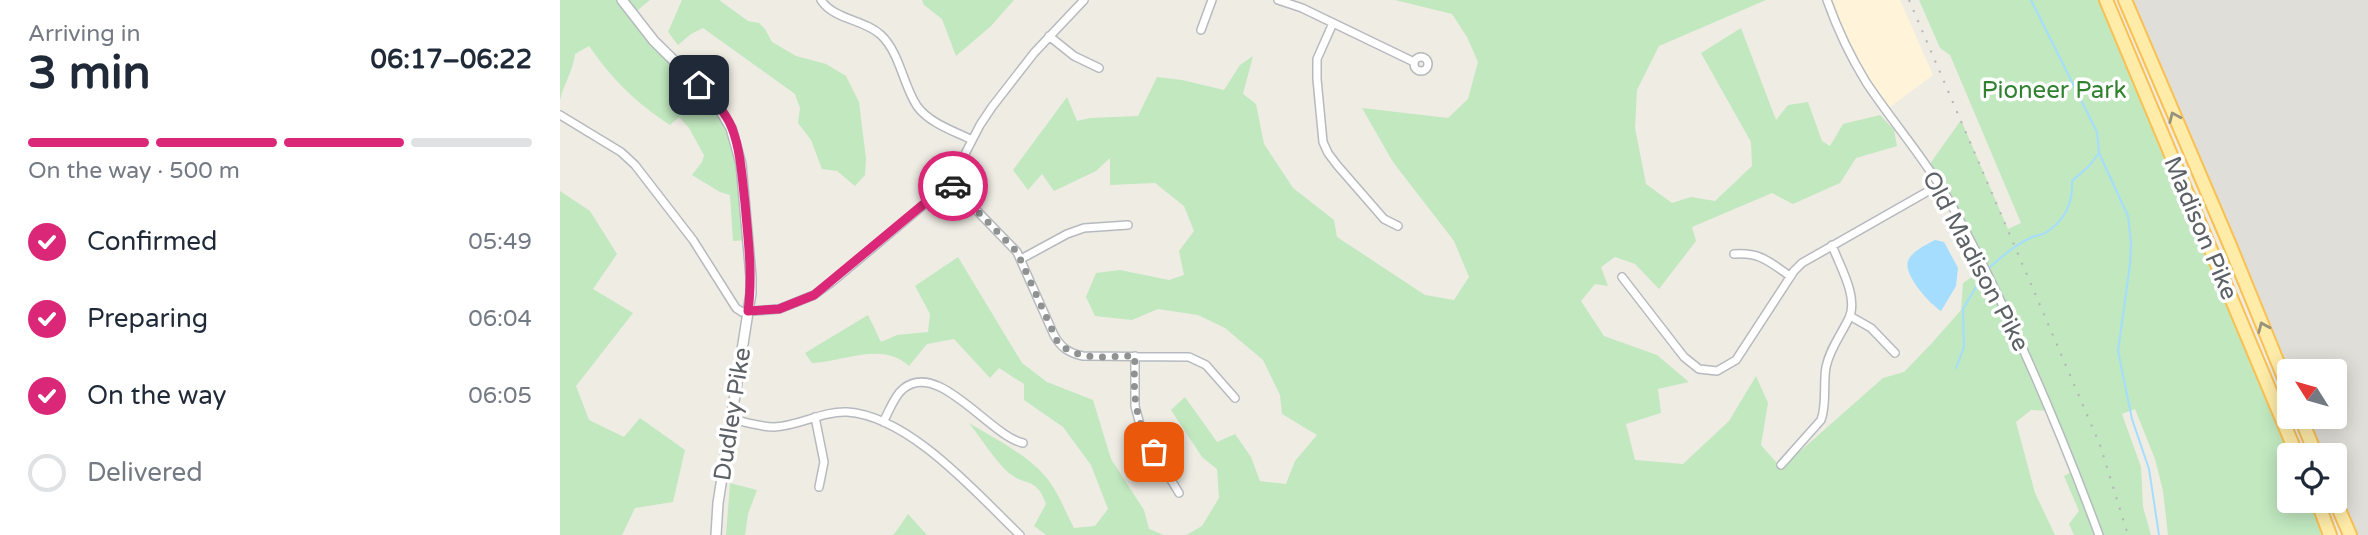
<!DOCTYPE html>
<html lang="en">
<head>
<meta charset="utf-8">
<style>
	:root { --surface:#fff; --page:#f2f2f3; --text:#1f2937; --muted:#747a83; --line:#e0e1e3; --accent:#db2777 }
	body { margin:0; font-family:"Varela Round",sans-serif; background:var(--page); color:var(--text); height:100vh; display:flex; flex-direction:column; font-size:26px; white-space:nowrap }
	* { box-sizing:border-box; margin:0 }
	p { font-size:23px; color:var(--muted) }
	.icon { flex:none; width:38px; height:38px; fill:none; stroke:currentColor; stroke-width:2; stroke-linecap:round; stroke-linejoin:round }
	.map { position:relative; flex:1; overflow:hidden }
	.drawer { display:flex; flex-direction:column; background:var(--surface); width:560px }
	.drawer>* { flex:none }
	.needle { width:46px; rotate:307deg }
	.tools { position:absolute; left:1717px; top:359px; display:grid; gap:14px }
	.tools a { display:grid; place-items:center; width:70px; height:70px; border-radius:7px; background:var(--surface); box-shadow:0 4px 18px #0003; font-size:35px }
	.pin { position:absolute; display:grid; place-items:center; width:60px; height:60px; color:#fff; margin:-30px; border-radius:14px; box-shadow:0 4px 10px #0006 }
	.courier { position:absolute; display:grid; place-items:center; width:70px; height:70px; margin:-35px; border:5px solid #db2777; border-radius:50%; background:#fff; color:#222; box-shadow:0 2px 9px #0007 }
	.summary em { font-style:normal; font-weight:800 }
	.summary div { display:flex; flex-direction:column-reverse }
	.summary { display:flex; align-items:center; justify-content:space-between; height:119px; padding:0 28px }
	h1 { font-size:46px; font-weight:800; line-height:52px }
	.bar { display:grid; grid-template-columns:repeat(4,1fr); gap:10px 7px; align-content:center; height:84px; padding:0 28px }
	.bar i { height:9px; border-radius:5px; background:var(--line) }
	.bar .current { background:var(--accent) }
	.bar p { grid-column:span 4 }
	ol { padding:0 28px; list-style:none }
	li { display:flex; align-items:center; gap:21px; height:77px }
	li p { margin-inline-start:auto }
	li .icon { padding:7px; border-radius:50%; background:var(--accent); color:#fff; stroke-width:4 }
	li:last-child { color:var(--muted) }
	li i { width:38px; height:38px; border:4px solid var(--line); border-radius:50% }
	main { display:flex; flex:1; min-height:0 }
	.map>svg:first-child { display:block }
	.commercial { fill:#fff4d9 }
	.industrial { fill:#e0ded8 }
	.green { fill:#c1e8bf }
	.water { fill:#a4ddff }
	.lines { fill:none; stroke-linecap:round; stroke-linejoin:round }
	.stream { stroke:#a4ddff; stroke-width:2 }
	.minor-casing { stroke:#b6babf; stroke-width:10 }
	.tertiary-casing { stroke:#b6babf; stroke-width:12 }
	.primary-casing { stroke:#f9c053; stroke-width:16 }
	.minor { stroke:#fff; stroke-width:7 }
	.tertiary { stroke:#fff; stroke-width:9 }
	.primary { stroke:#ffeca9; stroke-width:12 }
	.rail { stroke:#b3b4b5; stroke-width:2; stroke-dasharray:2 9; stroke-linecap:butt }
	.oneway { stroke:#95927d }
	.done { stroke:#8f9291; stroke-width:7; stroke-dasharray:0 12.6 }
	.route { stroke:#db2777; stroke-width:9 }
	.labels { text-anchor:middle; stroke-width:7; stroke-linejoin:round; paint-order:stroke }
	.park-label { font-size:24px; fill:#30822f; stroke:#fff }
	.street-label { font-size:24px; fill:#5c6165; stroke:#fff }
</style>
</head>
<body>
<main>
<section class="drawer">
<div class="summary"><div><h1>3 min</h1><p>Arriving in</p></div><em>06:17–06:22</em></div>
<div class="bar"><i class="current"></i><i class="current"></i><i class="current"></i><i></i><p>On the way · 500 m</p></div>
<ol>
<li><svg class="icon" aria-label="check" viewBox="0 0 24 24"><path d="M5 12l5 5 9-10"/></svg>Confirmed<p>05:49</p></li>
<li><svg class="icon" aria-label="check" viewBox="0 0 24 24"><path d="M5 12l5 5 9-10"/></svg>Preparing<p>06:04</p></li>
<li><svg class="icon" aria-label="check" viewBox="0 0 24 24"><path d="M5 12l5 5 9-10"/></svg>On the way<p>06:05</p></li>
<li><i></i>Delivered</li>
</ol>
</section>
<div class="map">
<svg width="1808" height="535" viewBox="0 0 1808 535">
	<rect width="100%" height="100%" fill="#efece4"/>
	<path class="commercial" d="M1267,0H1340L1373,75L1326,110L1306,81Z"/>
	<path class="industrial" d="M1565,0H1808V535H1790L1775,498L1774,455H1756L1740,417L1774,416V371H1729V390Z"/>
	<path class="green" d="M0,0H90L73,14L154,100L171,128L188,240L173,241L170,195L160,192L132,175L142,162L144,155L129,128L119,117L110,125C75,102 52,79 29,46L15,54C13,71 4,83 0,100Z
		M122,0H159L188,21L199,23L205,29L212,42L236,56L266,64L286,76L299,102L306,159L305,175L295,186L277,171L262,169L251,140L238,123L240,108L235,94L143,28L131,34L118,45L108,32Z
		M362,0H454L431,26L396,56L382,19L364,5Z
		M835,0H1206L1099,46L1077,90L1075,128L1086,184L1112,203L1131,197L1155,201L1192,166L1191,142L1141,53L1181,28L1216,120L1228,105L1248,102L1262,141L1270,146L1283,124L1320,115L1334,130L1337,146L1296,158L1280,183L1233,204L1212,193L1132,227L1136,241L1099,289L1075,264L1055,257L1041,267L1048,286L1035,284L1021,301L1044,336L1097,355L1129,382L1098,389L1101,413L1066,424L1075,460L1123,464L1169,421L1196,376L1208,403L1201,445L1221,468L1323,378L1344,372L1372,343L1401,310L1403,283L1424,269L1367,168L1401,120L1448,229L1461,223L1390,55L1380,48L1359,0H1546L1737,455H1729V500L1757,501L1770,535H1608L1603,491L1595,459L1575,409L1562,414L1581,467L1583,507L1591,535H1514L1509,524L1519,511L1504,476L1513,471L1489,411L1471,410L1456,422L1475,493L1495,535H626L642,526L659,498L657,469L642,457L611,410L625,397L657,442L675,434L691,457L700,481L726,484L735,461L757,435L722,414L720,395L703,360L665,328L638,315L598,309L572,320L535,316L526,297L536,273L560,270L609,280L624,275L619,251L634,231L624,206L595,183L550,185V158L536,171L494,191L482,174L468,190L453,170L507,97L517,121L530,118L578,116L597,77L622,80L664,90L680,65L693,56L683,94L696,104L704,144L733,188L774,220L777,237L865,295L894,300L909,277L894,241L833,162L802,108L888,118L908,99L918,62L907,37L892,14Z
		M0,191L30,211L57,254L33,289L73,313L16,386L29,420L64,437L80,418L125,450L113,502L75,508L62,535H0Z
		M398,257L462,363L487,382L533,400L551,459L584,510L589,529L604,535H486L474,526L486,504C476,476 466,487 449,473C436,462 420,437 409,423C435,439 465,453 485,476C498,491 505,511 514,528L535,526L548,509L531,465L503,427L464,400V384L439,368L430,378L394,339L367,344L349,366C322,341 284,362 252,363L245,353L308,315L321,342L337,335L368,332L370,314L355,286Z
		M170,483L197,490L188,514L185,535H166Z
		M348,514L367,535H332L335,533Z"/>
	<path class="water" d="M1375,240L1384,242L1398,268L1396,286L1381,311C1370,304 1343,275 1348,261C1352,251 1366,245 1375,240Z"/>
	<g class="lines">
		<path class="stream" d="M1471,0L1537,132L1539,153L1568,216L1571,243L1570,264L1558,351L1572,419L1589,469L1599,535
			M1429,268C1441,257 1455,245 1470,238C1475,235 1480,236 1485,233C1505,221 1513,204 1512,181L1529,166L1539,153
			M1396,368L1404,347L1403,309L1423,275"/>
		<g class="minor-casing">
			<path id="minor" d="M261,0C274,20 304,19 321,35C340,53 343,85 357,106C369,123 394,131 412,140
				M718,0L742,8L854,62
				M1267,0C1277,28 1290,56 1306,82C1333,123 1367,161 1391,204C1449,310 1497,422 1539,535
				M773,23L757,59V79L763,142L768,153L777,165L824,219L838,226
				M641,30L652,0
				M489,36L514,56L539,68
				M854 64a7 7 0 1 1 14 0a7 7 0 1 1-14 0Z
				M0,115L61,152L75,165L133,240L176,308L182,312L219,309L254,295L272,282L390,183L420,125L432,107L474,53L524,0
				M390,183L457,252L494,335C501,348 509,353 523,356L629,357L646,365L675,398
				M1174,254C1201,252 1209,262 1230,276
				M461,259L507,234L524,228L568,225
				M1062,277L1124,357L1139,369L1157,371L1176,360L1234,271L1242,263L1379,185
				M1290,316L1311,328L1335,353
				M575,356V406L582,432L619,493
				M255,417L264,462L259,487
				M171,419C185,422 200,427 214,427C239,426 262,411 287,412C350,416 417,494 460,535
				M323,422C329,412 334,396 343,389C378,359 430,436 463,443
				M1221,465L1261,420C1267,405 1263,384 1266,367C1270,348 1281,335 1289,318C1299,297 1279,265 1272,245"/>
		</g>
		<g class="tertiary-casing">
			<path id="tertiary" d="M62,0L94,41L154,100L171,128L181,164L191,277V293L158,503L156,535"/>
		</g>
		<g class="primary-casing">
			<path id="primary" d="M1546,0L1737,455
				M1565,0L1669,243L1729,390
				M1740,416L1756,455
				M1774,498L1790,535
				M1757,500L1770,535"/>
		</g>
		<use href="#minor" class="minor"/>
		<use href="#tertiary" class="tertiary"/>
		<use href="#primary" class="primary"/>
		<path class="rail" d="M1349,0L1540,445L1568,535"/>
	</g>
	<defs><path id="oneway-chevron" d="M-2-3.5L2.5 0L-2 3.5" fill="none" stroke-width="1.6" stroke-linecap="round" stroke-linejoin="round" transform="scale(1.75)"/></defs>
	<g class="oneway">
		<use href="#oneway-chevron" transform="translate(1614 117) rotate(-114)"/>
		<use href="#oneway-chevron" transform="translate(1703 327) rotate(-113)"/>
	</g>
	<g class="lines">
		<path class="done" d="M393,186L457,252L498,343C520,362 548,356 575,356C573,394 574,419 594,452"/>
		<path class="route" d="M139,85C152,98 165,111 172,128C181,152 182,178 185,203C188,239 193,275 188,311L219,309L254,295L383,188L390,183L393,186"/>
	</g>
	<g class="labels">
		<g class="park-label">
			<text x="1494" y="98">Pioneer Park</text>
		</g>
		<g class="street-label">
			<text transform="translate(1641 228) rotate(67)" y="8">Madison Pike</text>
			<text transform="translate(1416 261) rotate(62)" y="8">Old Madison Pike</text>
			<text transform="translate(172 414) rotate(-81)" y="8">Dudley Pike</text>
		</g>
	</g>
</svg>
<div class="tools">
<a><svg class="needle" viewBox="-14 -14 28 28"><path d="M0-13l5 13h-10z" fill="#e53935"/><path d="M0 13l5-13h-10z" fill="#747a83"/></svg></a>
<a><svg class="icon" aria-label="locate" viewBox="0 0 24 24"><circle cx="12" cy="12" r="6"/><path d="M12 2v4M12 18v4M2 12h4M18 12h4"/></svg></a>
</div>
<div class="pin" style="left:594px;top:452px;background:#ea580c"><svg class="icon" aria-label="bag" viewBox="0 0 24 24"><path d="M5 8h14l-1 12H6zM9 8a3 3 0 0 1 6 0"/></svg></div>
<div class="pin" style="left:139px;top:85px;background:#1f2937"><svg class="icon" aria-label="home" viewBox="0 0 24 24"><path d="M3 11l9-7 9 7M6 9v11h12V9"/></svg></div>
<div class="courier" style="left:393px;top:186px"><svg class="icon" aria-label="car" viewBox="0 0 24 24"><path d="M5 17H2v-5l4-1 3-4h7l3 4 3 1v5h-3M9 17h6M6 11h13"/><circle cx="7" cy="17" r="2"/><circle cx="17" cy="17" r="2"/></svg></div>
</div>
</main>
</body>
</html>
